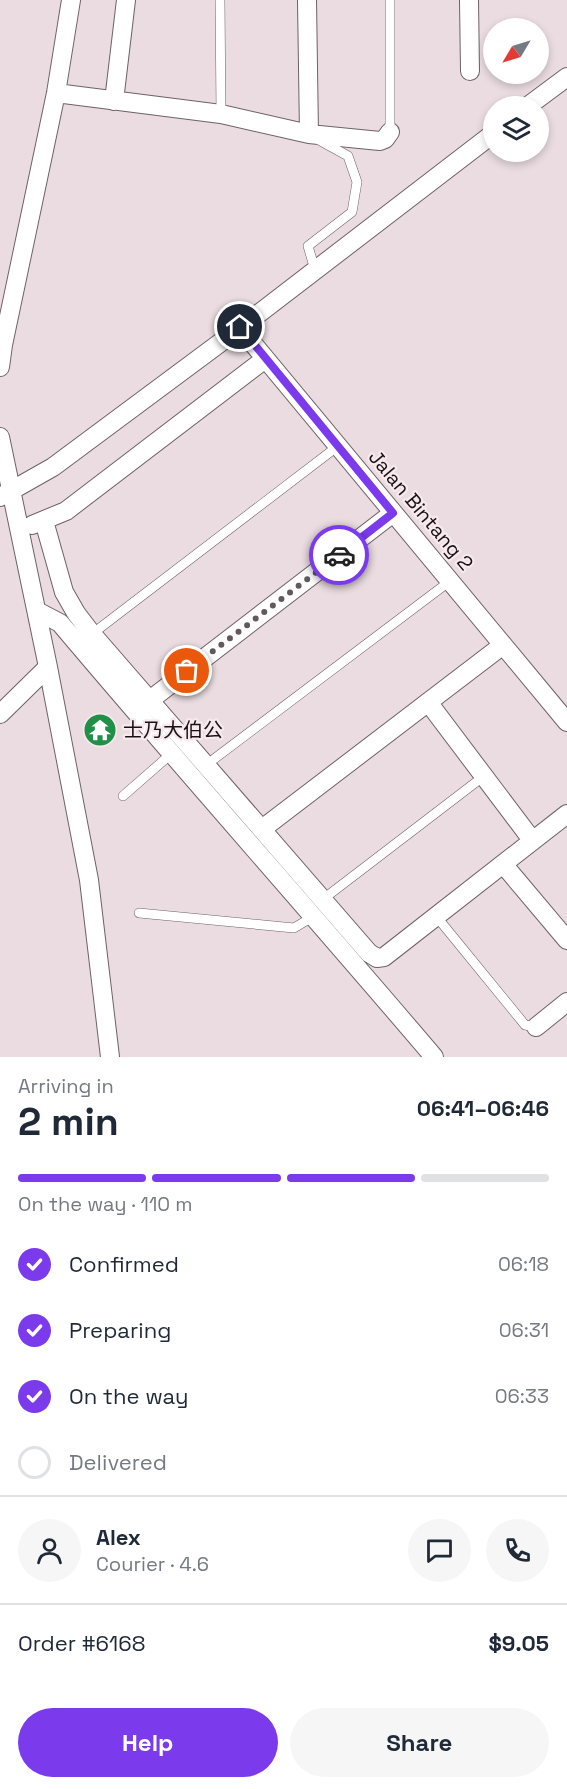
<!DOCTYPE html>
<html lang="en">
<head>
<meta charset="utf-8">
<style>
	:root { --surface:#fff; --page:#f6f6f7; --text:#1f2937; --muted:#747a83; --line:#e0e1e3; --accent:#7c3aed }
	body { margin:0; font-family:"Space Grotesk","Noto Sans SC",sans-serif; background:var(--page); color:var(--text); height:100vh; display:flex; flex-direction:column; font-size:22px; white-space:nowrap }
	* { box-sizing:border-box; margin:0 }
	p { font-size:20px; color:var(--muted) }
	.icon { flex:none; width:33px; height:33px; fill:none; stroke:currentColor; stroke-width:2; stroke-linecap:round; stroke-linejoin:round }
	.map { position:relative; height:1057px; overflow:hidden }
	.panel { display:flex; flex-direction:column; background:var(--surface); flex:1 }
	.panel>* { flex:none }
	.needle { width:39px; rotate:232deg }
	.buttons { position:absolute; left:483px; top:18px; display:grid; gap:12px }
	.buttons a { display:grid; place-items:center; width:66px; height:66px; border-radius:50%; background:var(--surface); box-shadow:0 3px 9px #0003; font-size:30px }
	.pin { position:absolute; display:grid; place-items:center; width:51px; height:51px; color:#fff; margin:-26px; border:3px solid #fff; border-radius:50%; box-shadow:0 2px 6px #0007 }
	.courier { position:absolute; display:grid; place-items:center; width:60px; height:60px; margin:-30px; border:4px solid #7c3aed; border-radius:50%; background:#fff; color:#222; box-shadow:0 2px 8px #0007 }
	.headline em { font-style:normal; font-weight:600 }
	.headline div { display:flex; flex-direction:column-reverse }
	.headline { display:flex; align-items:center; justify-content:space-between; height:102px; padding:0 18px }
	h1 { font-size:39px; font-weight:600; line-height:45px }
	.bar { display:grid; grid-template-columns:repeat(4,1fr); gap:9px 6px; align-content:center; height:72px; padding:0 18px }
	.bar i { height:8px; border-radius:4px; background:var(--line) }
	.bar .active { background:var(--accent) }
	.bar p { grid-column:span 4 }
	.line { display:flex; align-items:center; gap:15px; padding:0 18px; border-top:2px solid var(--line) }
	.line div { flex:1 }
	.round { display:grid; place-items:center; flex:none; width:63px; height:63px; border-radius:32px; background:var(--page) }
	ol { padding:0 18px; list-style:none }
	li { display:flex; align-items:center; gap:18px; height:66px }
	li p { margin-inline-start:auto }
	li .icon { padding:6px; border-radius:50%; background:var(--accent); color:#fff; stroke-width:4 }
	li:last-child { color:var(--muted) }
	li i { width:33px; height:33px; border:3px solid var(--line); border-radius:50% }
	.primary-button { display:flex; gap:12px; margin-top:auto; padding:12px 18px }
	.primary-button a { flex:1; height:69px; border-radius:36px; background:var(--accent); color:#fff; font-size:24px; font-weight:600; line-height:69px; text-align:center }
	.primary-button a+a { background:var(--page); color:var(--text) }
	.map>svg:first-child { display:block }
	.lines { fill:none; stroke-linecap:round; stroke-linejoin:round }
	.service-casing { stroke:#6e6265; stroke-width:10 }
	.minor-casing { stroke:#6e6265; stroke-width:20 }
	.service { stroke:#fff; stroke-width:9 }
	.minor { stroke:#fff; stroke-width:18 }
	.done { stroke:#61595b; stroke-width:6; stroke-dasharray:0 10.8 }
	.route { stroke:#7c3aed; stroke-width:8 }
	.labels { text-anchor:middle; stroke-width:4.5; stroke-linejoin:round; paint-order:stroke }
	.street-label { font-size:20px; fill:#171213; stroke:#f7e9ed }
	.poi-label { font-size:20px; fill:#171213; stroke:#f7e9ed; text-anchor:start }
</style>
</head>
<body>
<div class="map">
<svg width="567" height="1057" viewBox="0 0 567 1057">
	<rect width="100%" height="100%" fill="#eadce0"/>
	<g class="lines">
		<g class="service-casing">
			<path id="service" d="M220,0L221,114
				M390,132V0
				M315,270L308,246L352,212L357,182L348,156L319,140
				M92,634L338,446
				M206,765L450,581
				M123,796L171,754
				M322,900L484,776
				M139,913L294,928L314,916
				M436,916L525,1025L536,1027"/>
		</g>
		<g class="minor-casing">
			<path id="minor" d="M307,0L309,134
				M469,0L470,71
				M56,93L221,114L309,134L380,141L385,139L390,132
				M114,101L126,0
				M528,106L567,77
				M240,328L567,722
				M0,367L3,345L56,93L71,0
				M0,437L48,667L89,880L110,1057
				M0,497L53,467L240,328L494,133
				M44,521L64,592L76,613L92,634L369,953L377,958L384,957L567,814
				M32,525L66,511L265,359
				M37,611L60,623C183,769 310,911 434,1057
				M150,700L393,513
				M428,702L532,840
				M0,714L48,667
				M262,829L503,645
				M503,864L567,940
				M536,1027L567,1002"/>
		</g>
		<use href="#service" class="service"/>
		<use href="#minor" class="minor"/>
	</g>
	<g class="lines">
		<path class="done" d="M187,671L339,555"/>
		<path class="route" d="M240,327L393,513L339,555"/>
	</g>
	<defs>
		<g id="temple-disc" transform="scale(1.725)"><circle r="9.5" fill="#208f48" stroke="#f7e9ed"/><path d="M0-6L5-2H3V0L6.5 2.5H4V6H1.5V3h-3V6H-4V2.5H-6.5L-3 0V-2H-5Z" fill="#fff"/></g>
	</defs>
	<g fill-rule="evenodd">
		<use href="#temple-disc" x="100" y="730"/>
	</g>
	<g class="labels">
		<g class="street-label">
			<text transform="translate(421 510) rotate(50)" y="7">Jalan Bintang 2</text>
		</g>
		<g class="poi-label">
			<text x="123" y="737">士乃大伯公</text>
		</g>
	</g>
</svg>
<div class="buttons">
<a><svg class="needle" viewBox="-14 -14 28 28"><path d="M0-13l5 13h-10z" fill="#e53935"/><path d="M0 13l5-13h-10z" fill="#747a83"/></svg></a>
<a><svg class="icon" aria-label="layers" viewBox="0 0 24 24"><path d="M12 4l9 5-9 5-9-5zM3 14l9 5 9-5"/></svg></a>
</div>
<div class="pin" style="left:187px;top:671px;background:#ea580c"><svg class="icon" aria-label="bag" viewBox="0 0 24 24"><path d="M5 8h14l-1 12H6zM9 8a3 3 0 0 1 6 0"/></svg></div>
<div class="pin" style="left:240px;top:327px;background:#1f2937"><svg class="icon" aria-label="home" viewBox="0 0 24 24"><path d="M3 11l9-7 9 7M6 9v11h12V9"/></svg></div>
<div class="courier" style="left:339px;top:555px"><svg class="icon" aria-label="car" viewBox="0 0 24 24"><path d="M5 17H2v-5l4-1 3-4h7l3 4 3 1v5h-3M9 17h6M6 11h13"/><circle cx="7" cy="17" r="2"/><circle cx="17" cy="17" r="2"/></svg></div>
</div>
<section class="panel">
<div class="headline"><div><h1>2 min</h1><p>Arriving in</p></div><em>06:41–06:46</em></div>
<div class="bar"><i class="active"></i><i class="active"></i><i class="active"></i><i></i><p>On the way · 110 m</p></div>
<ol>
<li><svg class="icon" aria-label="check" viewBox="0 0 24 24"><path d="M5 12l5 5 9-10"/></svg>Confirmed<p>06:18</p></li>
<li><svg class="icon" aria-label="check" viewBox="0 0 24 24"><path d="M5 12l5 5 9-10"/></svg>Preparing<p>06:31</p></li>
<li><svg class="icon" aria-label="check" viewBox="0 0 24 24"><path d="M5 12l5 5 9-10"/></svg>On the way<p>06:33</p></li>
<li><i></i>Delivered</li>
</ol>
<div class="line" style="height:108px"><a class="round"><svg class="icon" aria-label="person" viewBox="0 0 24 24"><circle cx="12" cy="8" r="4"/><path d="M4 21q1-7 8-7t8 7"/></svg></a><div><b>Alex</b><p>Courier · 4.6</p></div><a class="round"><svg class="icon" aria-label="chat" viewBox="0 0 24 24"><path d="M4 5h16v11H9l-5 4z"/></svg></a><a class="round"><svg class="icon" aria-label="phone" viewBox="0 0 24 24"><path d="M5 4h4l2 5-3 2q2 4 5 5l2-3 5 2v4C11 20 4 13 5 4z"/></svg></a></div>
<div class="line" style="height:78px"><div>Order #6168</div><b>$9.05</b></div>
<div class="primary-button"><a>Help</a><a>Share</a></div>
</section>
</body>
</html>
